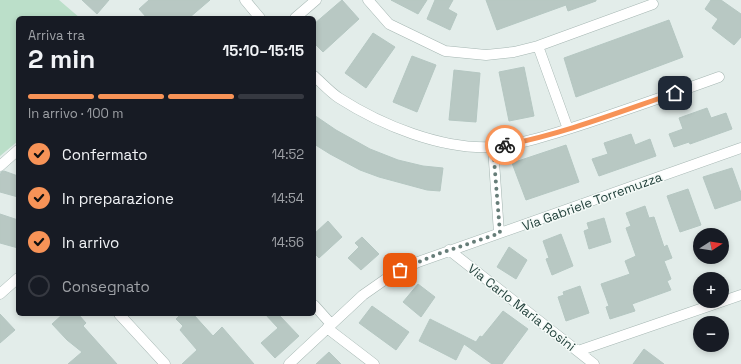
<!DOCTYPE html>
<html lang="it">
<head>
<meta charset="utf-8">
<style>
	:root { --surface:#171b24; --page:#20242c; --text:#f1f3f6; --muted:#9ea1a6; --line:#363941; --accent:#f79357 }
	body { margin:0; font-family:"Space Grotesk",sans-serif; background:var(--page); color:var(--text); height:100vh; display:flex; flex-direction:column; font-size:15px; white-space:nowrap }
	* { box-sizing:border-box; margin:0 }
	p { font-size:13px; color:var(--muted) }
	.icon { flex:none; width:22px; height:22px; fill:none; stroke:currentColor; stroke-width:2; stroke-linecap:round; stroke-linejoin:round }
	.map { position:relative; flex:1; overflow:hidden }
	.details { position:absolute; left:16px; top:16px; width:300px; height:300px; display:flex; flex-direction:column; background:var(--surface); border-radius:6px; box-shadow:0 2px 6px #0003 }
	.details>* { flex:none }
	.needle { width:26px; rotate:78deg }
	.fabs { position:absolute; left:693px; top:228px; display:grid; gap:8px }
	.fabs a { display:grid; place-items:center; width:36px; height:36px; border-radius:50%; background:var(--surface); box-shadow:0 2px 6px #0003; font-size:20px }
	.pin { position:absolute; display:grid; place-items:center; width:34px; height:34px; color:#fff; margin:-17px; border-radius:8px; box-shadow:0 2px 6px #0006 }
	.courier { position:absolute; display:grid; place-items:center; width:40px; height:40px; margin:-20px; border:3px solid #f79357; border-radius:50%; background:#fff; color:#222; box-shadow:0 1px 5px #0007 }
	.head em { font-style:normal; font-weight:600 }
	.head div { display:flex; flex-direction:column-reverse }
	.head { display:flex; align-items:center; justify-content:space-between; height:68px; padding:0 12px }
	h1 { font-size:26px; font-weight:600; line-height:30px }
	.bar { display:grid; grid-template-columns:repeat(4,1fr); gap:6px 4px; align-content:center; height:48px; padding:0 12px }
	.bar i { height:5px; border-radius:3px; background:var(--line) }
	.bar .current { background:var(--accent) }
	.bar p { grid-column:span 4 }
	ol { padding:0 12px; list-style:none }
	li { display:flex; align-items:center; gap:12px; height:44px }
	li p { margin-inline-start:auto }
	li .icon { padding:4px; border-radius:50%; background:var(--accent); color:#111; stroke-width:4 }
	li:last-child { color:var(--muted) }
	li i { width:22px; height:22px; border:2px solid var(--line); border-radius:50% }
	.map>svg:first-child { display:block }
	.green { fill:#bbdfc9 }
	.building { fill:#b8c8c3; stroke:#b5c7c2 }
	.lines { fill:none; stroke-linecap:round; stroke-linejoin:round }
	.street-casing { stroke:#a5b6b2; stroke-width:11 }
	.street { stroke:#fff; stroke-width:10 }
	.done { stroke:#667d78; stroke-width:4; stroke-dasharray:0 7.2 }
	.route { stroke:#f79357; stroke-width:5 }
	.labels { text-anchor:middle; stroke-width:3; stroke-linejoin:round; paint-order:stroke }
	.street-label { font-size:13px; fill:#22403b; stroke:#f4faf7 }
</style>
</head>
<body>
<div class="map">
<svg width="741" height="364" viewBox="0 0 741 364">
	<rect width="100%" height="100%" fill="#e3edea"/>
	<path class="green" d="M0,0H59L80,18H18V141L0,156Z"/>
	<path class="building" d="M82,0H109L97,14Z
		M149,0H210L189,18H147L139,9Z
		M342,0L359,19L323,52L314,43V24Z
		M391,0H427L418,14Z
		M435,0H453L448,9L457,14L450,30L427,19Z
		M486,0H596V1L568,11L566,5L497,30Z
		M711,0H721L741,14V37L734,45L712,28L718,19L705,9Z
		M669,20L683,57L576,97L564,58Z
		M373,33L395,47L366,88L345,73Z
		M412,56L436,65L417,112L393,102Z
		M524,67L534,116L509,121L499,72Z
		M454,70L480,73L476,122L449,120Z
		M707,108L711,118L726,113L732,129L690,144L689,142L674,147L669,134L683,129L679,118Z
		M314,115L336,130L370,149L398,160L423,166L443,168L440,191L427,190L379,177L360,170L330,154L314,144Z
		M631,134L635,145L650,139L656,156L599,176L592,159L608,154L604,143Z
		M566,145L579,182L526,200L512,163Z
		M732,168L741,193V200L715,209L703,177Z
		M4,171L18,176V197L0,192V177L1,172Z
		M688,189L701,225L680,232L667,196Z
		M645,206L649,218L654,217L664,247L667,245L672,258L664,261L671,279L667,281L671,290L632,304L635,311L610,319L606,307L609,306L601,284L630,274L625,261L636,256L626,228L631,226L626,213Z
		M0,214L18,220V248L0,243Z
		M604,218L611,242L589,249L584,231L589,229L587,223Z
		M328,221L342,237L319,258L314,253V234Z
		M561,234L573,266L552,275L546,259L549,258L543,241Z
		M362,237L379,254L361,270L348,258L359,247L355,243Z
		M509,247L527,260L516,279L497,267Z
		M418,284L435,297L421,317L403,302Z
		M580,286L589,313L566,321L558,297L564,295L563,292Z
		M372,306L409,332L396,350L359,323Z
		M503,311L528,329L502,364H492L464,344L456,360L419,341L430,319L476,342L480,336L482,337Z
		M0,314L15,330L0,343Z
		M63,314H78L86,323L83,326L117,364H68L82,352L67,340L52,324Z
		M181,314H193L213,336L222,327L254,364H182L197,350L180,330L183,326L176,319Z
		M265,314H278L299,336L275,358L261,343L278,328Z
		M644,349L664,364H633Z
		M329,352L341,364H316Z"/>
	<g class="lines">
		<g class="street-casing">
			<path id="street" d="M245,0L260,18
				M368,0L389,24L445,51L486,55L514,52L538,46L653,4
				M295,18L316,0
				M538,46L568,129
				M314,76C322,83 330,92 339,98C381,125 442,150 493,147C521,145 559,132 587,123C631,108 675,93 719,77
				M493,147L499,233
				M0,166L18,150
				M449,250L594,364
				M0,294L18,278
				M314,305L331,324
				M119,314L165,364
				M327,328L374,364
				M578,351L741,295
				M289,364L363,295L393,274L418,262L741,148"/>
		</g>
		<use href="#street" class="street"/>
	</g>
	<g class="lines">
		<path class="done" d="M400,270L438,254L500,233L493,147L505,145"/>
		<path class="route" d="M505,145C563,134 619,112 675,93"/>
	</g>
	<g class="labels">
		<g class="street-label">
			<text transform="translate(592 201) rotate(-20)" y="5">Via Gabriele Torremuzza</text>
			<text transform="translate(522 307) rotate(38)" y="5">Via Carlo Maria Rosini</text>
		</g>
	</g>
</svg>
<div class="fabs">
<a><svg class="needle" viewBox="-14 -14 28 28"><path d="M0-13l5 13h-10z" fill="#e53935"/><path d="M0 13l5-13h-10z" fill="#9ea1a6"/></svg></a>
<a>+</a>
<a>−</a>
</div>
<div class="pin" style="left:400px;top:270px;background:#ea580c"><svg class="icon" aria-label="bag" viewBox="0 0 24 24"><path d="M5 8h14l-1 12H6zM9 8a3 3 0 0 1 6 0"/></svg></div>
<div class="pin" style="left:675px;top:93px;background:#1f2937"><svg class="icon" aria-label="home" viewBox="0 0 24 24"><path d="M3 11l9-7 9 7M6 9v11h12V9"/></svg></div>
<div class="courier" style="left:505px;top:145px"><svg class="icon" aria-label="bike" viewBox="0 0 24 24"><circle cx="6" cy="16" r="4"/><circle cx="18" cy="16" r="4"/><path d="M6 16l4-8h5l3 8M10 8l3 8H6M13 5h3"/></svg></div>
<section class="details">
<div class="head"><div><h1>2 min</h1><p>Arriva tra</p></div><em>15:10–15:15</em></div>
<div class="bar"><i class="current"></i><i class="current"></i><i class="current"></i><i></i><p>In arrivo · 100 m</p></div>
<ol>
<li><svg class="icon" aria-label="check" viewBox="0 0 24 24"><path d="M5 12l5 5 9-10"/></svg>Confermato<p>14:52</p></li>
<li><svg class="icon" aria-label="check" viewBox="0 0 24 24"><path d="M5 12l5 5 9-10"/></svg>In preparazione<p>14:54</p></li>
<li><svg class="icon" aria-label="check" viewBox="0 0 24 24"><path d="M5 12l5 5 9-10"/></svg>In arrivo<p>14:56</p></li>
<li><i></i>Consegnato</li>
</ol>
</section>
</div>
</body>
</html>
